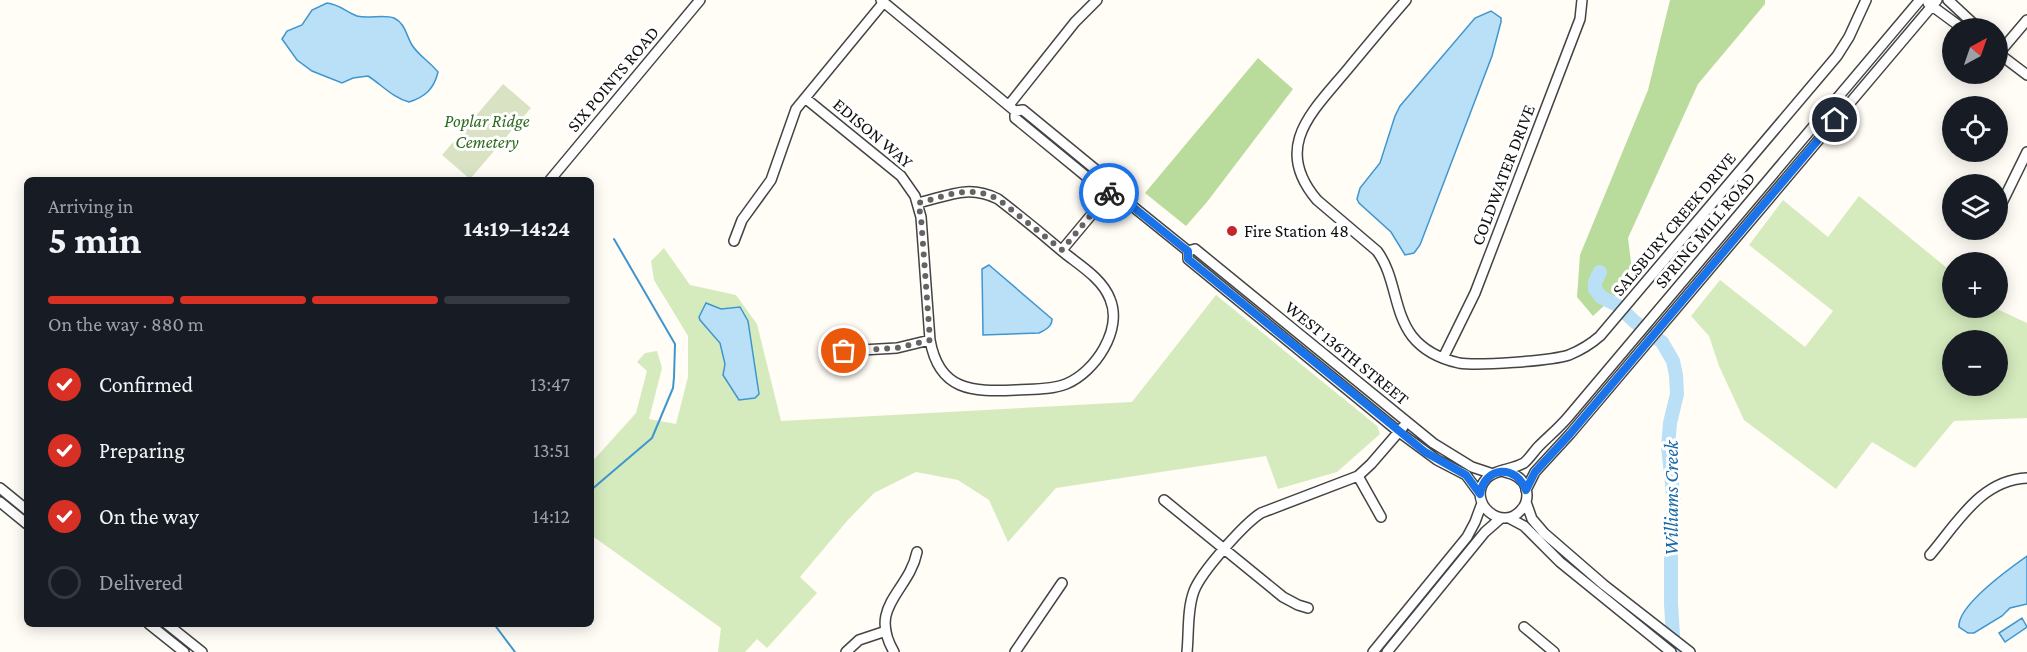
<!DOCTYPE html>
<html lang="en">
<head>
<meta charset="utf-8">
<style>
	:root { --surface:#171b24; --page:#242831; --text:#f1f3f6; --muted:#9ea1a6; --line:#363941; --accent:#d93025 }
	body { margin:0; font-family:"Crimson Pro",serif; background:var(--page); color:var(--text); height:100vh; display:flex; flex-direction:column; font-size:22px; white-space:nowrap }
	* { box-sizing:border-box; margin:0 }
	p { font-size:20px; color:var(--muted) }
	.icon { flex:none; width:33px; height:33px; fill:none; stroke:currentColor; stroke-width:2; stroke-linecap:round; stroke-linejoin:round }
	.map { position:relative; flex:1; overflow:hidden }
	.sheet { position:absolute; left:24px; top:177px; width:570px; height:450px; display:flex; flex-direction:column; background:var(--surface); border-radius:9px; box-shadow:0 3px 15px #0003 }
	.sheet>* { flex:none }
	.needle { width:39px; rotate:40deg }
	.buttons { position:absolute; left:1942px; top:18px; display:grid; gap:12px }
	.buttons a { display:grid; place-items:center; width:66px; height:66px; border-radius:50%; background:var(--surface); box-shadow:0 3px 15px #0003; font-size:30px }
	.pin { position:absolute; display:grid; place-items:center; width:51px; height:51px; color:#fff; margin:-26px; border:3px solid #fff; border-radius:50%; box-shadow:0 2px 6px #0007 }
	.courier { position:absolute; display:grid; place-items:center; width:60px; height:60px; margin:-30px; border:4px solid #1a73e8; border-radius:50%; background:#fff; color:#222; box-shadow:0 2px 8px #0007 }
	.headline em { font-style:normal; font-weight:700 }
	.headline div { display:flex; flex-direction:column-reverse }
	.headline { display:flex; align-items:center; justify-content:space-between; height:102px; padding:0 24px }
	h1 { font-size:39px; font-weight:700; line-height:45px }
	.bar { display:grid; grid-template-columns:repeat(4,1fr); gap:9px 6px; align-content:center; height:72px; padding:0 24px }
	.bar i { height:8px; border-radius:4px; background:var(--line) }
	.bar .active { background:var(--accent) }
	.bar p { grid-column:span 4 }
	ol { padding:0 24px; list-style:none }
	li { display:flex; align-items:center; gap:18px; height:66px }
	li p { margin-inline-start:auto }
	li .icon { padding:6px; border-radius:50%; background:var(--accent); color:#fff; stroke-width:4 }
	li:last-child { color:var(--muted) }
	li i { width:33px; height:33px; border:3px solid var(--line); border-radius:50% }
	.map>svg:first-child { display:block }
	.green { fill:#d5ebbd; fill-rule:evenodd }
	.forest { fill:#b9dc9c }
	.cemetery { fill:#d9e3c4 }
	.water { fill:#b9e0f7; stroke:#3f96cf; stroke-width:1.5 }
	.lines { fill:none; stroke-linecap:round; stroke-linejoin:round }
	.stream { stroke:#3f96cf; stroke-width:2 }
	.river { stroke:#b9e0f7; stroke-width:14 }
	.minor-casing { stroke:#444; stroke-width:12 }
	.minor { stroke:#fff; stroke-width:9 }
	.done { stroke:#646461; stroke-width:6; stroke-dasharray:0 10.8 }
	.route { stroke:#1a73e8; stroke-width:8 }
	.poi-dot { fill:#c4262e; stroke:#fff; stroke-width:2 }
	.labels { text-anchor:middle; stroke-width:6; stroke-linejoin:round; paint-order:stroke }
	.street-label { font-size:18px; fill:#111; stroke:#fff }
	.park-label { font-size:18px; font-style:italic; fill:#2f6b1f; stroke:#fff }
	.poi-label { font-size:18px; fill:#111; stroke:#fff; text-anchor:start }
	.water-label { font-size:20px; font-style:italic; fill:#1768a6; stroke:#fff }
</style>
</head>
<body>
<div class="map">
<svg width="2027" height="652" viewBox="0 0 2027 652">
	<rect width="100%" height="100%" fill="#fffdf5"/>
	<path class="green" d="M1859,196L1953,273V308H1995L2027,323V418L1954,421L1915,468L1872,442L1836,489L1744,420L1719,366L1709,336L1691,316L1720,280L1805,347L1833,311L1749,245L1783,200L1828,237ZM1953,340H1998V386H1953Z
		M664,248L690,285L736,295L757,324L781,421L1132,402L1216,295L1377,426L1380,434L1337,472L1278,489L1266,456L1056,488L1008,542L989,500L958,480L916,472L874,493L847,521L800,577L817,593L767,648L757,639L745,652H718L721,628L591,535V463L636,413L647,371L637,362L645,353L657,351L662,368L649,419L676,424L688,377V336L654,280L651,261Z"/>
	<path class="forest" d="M1670,0H1765V4L1698,84L1628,238L1633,279L1593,316L1577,297L1580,255L1648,90Z
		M1258,58L1293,89L1207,202L1186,226L1145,193Z"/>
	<path class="cemetery" d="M503,84L531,108L470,179L442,155Z"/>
	<path class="water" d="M327,3C339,4 346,12 357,16C369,19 384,14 394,18C405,23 406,35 412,45C418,55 430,62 438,72C434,89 425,97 409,102C393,98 382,85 368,76L353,78L342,83L312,71L297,60L282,39L287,31L302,25L312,10Z
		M1491,11L1501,18V22L1492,56L1420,245L1414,253L1405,255L1391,232L1359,203L1357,199L1360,188L1380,163L1395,116L1400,106L1475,18Z
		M989,265L1052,319C1052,327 1045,330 1039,333L983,335L982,269Z
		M706,303L721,309L740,307L748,321L759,394L755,398L739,400L723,375L725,364L720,343L700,320L699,317Z
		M2027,556V604L2010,608L2002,616L1974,633H1968L1959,627C1957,606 2010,568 2027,556Z
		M2022,618L2027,627L2005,642L1999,633Z"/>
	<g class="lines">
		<path class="stream" d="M591,490L652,438L673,388L674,377L675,344L614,239
			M494,624L515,652"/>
		<path class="river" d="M1600,272L1595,282V289L1601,297L1617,305L1635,322L1662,342L1673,361L1676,375L1677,394L1670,423L1668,447L1674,502L1671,540V604L1674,652"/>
		<g class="minor-casing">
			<path id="minor" d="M881,0L1015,111L1023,110L1101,174L1100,180L1188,251V259L1399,432L1437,460L1466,475L1480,494
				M1406,0C1386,23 1366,47 1347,70C1312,112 1272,147 1317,200L1377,251C1396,276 1393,311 1412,336C1423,350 1441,359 1459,363C1478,366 1550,361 1569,355C1581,350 1591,344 1600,336L1837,56L1849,37L1866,0
				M1948,0L1978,28
				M1928,3L1962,28
				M1998,53L2027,75
				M1999,53L2027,20
				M805,98L901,176L915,196L921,217L930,340C939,391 972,392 1016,390C1032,389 1051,390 1066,384C1095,372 1123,330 1110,299C1102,278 1079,265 1062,251C1041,233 1020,216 998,199C968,184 948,196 918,203
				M1009,105L1075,22L1097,0
				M1015,111V118L1093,182L1100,180
				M550,180L700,0
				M1998,211L2027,152
				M734,241L742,220L771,180L796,109L884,2
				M1062,250L1112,190
				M1188,251L1195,249L1433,443L1472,467L1493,474
				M827,352L897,348L930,340
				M1443,358L1475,293L1580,19L1582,0
				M1505,472C1515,474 1523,478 1526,488C1528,496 1527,504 1521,510C1502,533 1466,502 1486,479C1495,469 1512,470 1524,463C1530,458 1534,451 1539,446C1549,436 1560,427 1569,416L1920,0
				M1358,476L1381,517
				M0,488L27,510
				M1526,490L1535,472L1570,434L1937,0
				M1164,500L1283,597L1298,605L1308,608
				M0,502L27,524
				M1526,502L1532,519L1544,533L1604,585L1690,652
				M1509,518L1524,526L1560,562L1671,652
				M1930,555C1958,522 1981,480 2027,478
				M149,624L184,652
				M167,624L202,652
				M1524,627L1554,652
				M846,652L859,640L886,631
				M894,652C867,606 909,592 917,552
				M1015,652L1062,583
				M1187,652C1189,633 1187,609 1194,591C1201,572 1244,524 1261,513L1358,476L1371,464L1403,427
				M1373,652L1467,537L1475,522L1482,503
				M1387,652L1485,532L1501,518"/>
		</g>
		<use href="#minor" class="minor"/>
	</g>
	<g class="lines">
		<path class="done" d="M844,351L897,348L930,340L921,217L918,203C948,196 968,184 998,199L1062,250L1109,193"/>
		<path class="route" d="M1109,193L1112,190L1184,248L1188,251V259L1425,452L1466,475L1480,494C1485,466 1516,464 1526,490L1535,472L1570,434L1835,120"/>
	</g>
	<circle class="poi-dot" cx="1232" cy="231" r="6"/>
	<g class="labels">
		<g class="street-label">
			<text transform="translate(613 79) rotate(-50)" y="6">SIX POINTS ROAD</text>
			<text transform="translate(873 133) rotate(40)" y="6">EDISON WAY</text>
			<text transform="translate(1503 175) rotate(-69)" y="6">COLDWATER DRIVE</text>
			<text transform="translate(1674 224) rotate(-50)" y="6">SALSBURY CREEK DRIVE</text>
			<text transform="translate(1705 230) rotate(-50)" y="6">SPRING MILL ROAD</text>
			<text transform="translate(1347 353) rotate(39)" y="6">WEST 136TH STREET</text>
		</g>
		<g class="park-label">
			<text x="487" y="127">Poplar Ridge<tspan x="487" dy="21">Cemetery</tspan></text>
		</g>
		<g class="poi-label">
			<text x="1244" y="237">Fire Station 48</text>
		</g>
		<g class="water-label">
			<text transform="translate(1671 498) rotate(-90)" y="7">Williams Creek</text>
		</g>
	</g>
</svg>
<div class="buttons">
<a><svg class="needle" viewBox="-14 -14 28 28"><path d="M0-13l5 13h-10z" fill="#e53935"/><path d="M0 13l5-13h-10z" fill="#9ea1a6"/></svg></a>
<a><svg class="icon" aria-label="locate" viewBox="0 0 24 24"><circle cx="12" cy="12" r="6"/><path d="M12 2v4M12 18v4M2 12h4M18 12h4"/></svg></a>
<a><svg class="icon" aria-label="layers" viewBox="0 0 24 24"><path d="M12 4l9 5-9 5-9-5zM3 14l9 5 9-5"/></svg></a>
<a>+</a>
<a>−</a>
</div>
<div class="pin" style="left:844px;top:351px;background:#ea580c"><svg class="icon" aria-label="bag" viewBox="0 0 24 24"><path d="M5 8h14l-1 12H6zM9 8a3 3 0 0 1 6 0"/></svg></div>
<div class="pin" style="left:1835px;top:120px;background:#1f2937"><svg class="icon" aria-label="home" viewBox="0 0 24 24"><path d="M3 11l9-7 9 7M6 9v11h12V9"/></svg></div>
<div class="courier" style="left:1109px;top:193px"><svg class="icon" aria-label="bike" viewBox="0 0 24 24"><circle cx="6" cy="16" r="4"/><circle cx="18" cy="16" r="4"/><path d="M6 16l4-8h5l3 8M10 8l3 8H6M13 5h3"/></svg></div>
<section class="sheet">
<div class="headline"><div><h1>5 min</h1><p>Arriving in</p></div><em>14:19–14:24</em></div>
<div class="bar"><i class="active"></i><i class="active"></i><i class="active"></i><i></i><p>On the way · 880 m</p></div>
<ol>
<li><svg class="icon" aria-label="check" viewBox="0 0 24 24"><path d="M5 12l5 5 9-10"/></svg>Confirmed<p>13:47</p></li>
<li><svg class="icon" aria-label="check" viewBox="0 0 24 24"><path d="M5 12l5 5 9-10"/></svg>Preparing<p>13:51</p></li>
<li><svg class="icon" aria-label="check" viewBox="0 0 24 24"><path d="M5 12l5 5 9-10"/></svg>On the way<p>14:12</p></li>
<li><i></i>Delivered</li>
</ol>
</section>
</div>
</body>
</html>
